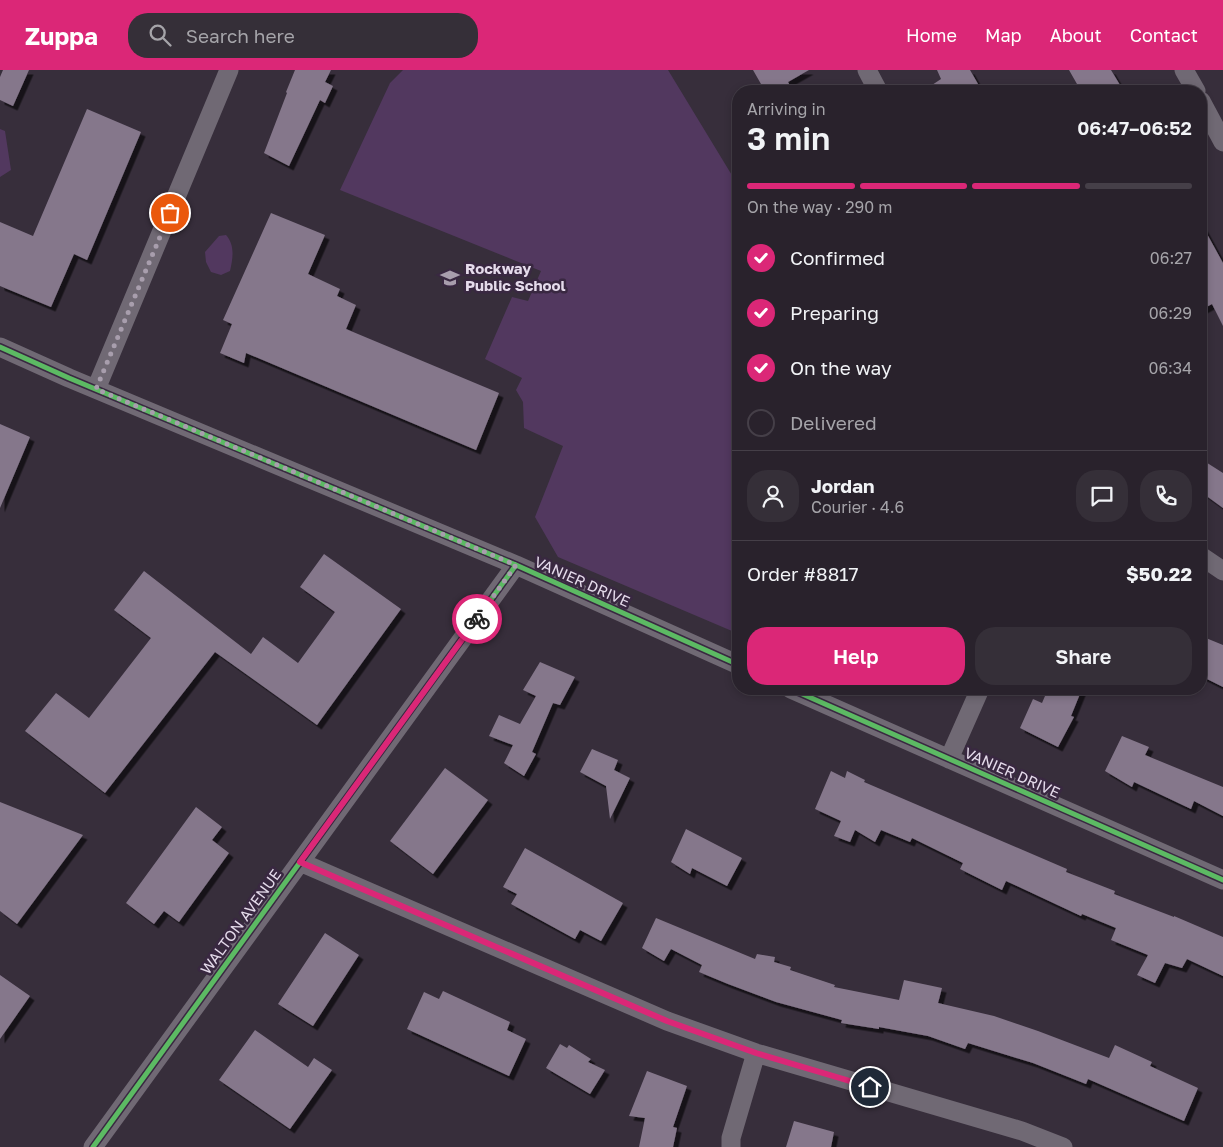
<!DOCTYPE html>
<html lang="en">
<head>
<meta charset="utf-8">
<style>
	:root { --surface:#29222c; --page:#352f38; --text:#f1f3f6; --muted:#a5a4a9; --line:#453f48; --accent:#db2777 }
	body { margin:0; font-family:"Golos Text",sans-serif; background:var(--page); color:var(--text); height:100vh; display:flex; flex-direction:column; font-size:19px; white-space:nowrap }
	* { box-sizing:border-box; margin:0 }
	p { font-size:16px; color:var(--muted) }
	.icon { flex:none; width:28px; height:28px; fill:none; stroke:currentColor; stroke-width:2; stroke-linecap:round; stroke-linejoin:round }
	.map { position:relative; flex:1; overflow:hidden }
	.side { position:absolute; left:732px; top:15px; width:475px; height:610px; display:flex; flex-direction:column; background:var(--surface); border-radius:20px; box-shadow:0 2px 8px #0003,0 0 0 1px var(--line) }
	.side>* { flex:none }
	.pin { position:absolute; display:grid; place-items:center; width:42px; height:42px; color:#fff; margin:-21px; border:2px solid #fff; border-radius:50%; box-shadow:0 1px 5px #0007 }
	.courier { position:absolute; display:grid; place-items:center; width:50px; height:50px; margin:-25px; border:4px solid #db2777; border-radius:50%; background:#fff; color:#222; box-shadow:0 1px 6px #0007 }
	.summary em { font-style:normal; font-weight:600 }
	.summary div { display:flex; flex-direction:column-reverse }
	.summary { display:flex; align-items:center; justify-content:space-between; height:85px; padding:0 15px }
	h1 { font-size:32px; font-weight:600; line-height:38px }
	.bar { display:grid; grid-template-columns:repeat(4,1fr); gap:8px 5px; align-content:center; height:60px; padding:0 15px }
	.bar i { height:6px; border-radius:4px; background:var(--line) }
	.bar .current { background:var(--accent) }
	.bar p { grid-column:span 4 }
	.line { display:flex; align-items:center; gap:12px; padding:0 15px; border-top:1px solid var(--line) }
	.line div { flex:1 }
	.round { display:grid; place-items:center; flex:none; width:52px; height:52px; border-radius:20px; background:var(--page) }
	ol { padding:0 15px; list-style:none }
	li { display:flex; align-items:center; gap:15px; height:55px }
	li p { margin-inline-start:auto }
	li .icon { padding:5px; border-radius:50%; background:var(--accent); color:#fff; stroke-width:4 }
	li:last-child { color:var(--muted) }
	li i { width:28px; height:28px; border:2px solid var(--line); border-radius:50% }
	.cta { display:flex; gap:10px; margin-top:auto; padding:10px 15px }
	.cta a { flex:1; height:58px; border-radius:20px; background:var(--accent); color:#fff; font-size:20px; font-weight:600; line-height:58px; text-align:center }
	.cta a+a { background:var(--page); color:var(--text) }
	header { display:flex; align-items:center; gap:30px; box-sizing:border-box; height:70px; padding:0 25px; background:var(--accent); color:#fff }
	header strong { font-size:24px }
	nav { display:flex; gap:28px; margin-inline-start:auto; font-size:18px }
	.search { width:350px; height:45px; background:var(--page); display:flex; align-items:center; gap:12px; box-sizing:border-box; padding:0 18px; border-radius:20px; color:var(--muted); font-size:19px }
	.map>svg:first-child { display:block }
	.green { fill:#52385f }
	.building { fill:#85778b; filter:url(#shadow) }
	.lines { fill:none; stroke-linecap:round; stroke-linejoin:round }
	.street { stroke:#706974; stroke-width:19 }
	.cycleway-casing { stroke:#392841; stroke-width:8 }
	.cycleway { stroke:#5cba63; stroke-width:5 }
	.done { stroke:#a89ead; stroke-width:5; stroke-dasharray:0 9 }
	.route { stroke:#db2777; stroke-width:6 }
	.labels { text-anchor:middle; stroke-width:5; stroke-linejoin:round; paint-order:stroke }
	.poi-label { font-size:15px; font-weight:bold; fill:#e5dbeb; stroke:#392841; text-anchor:start }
	.street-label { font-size:15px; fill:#e5dbeb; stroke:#392841 }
</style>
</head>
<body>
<header>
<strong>Zuppa</strong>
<div class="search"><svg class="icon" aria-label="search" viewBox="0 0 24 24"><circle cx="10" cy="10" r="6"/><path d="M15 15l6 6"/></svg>Search here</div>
<nav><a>Home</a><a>Map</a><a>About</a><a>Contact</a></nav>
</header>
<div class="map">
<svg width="1223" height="1077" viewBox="0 0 1223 1077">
	<defs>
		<filter id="shadow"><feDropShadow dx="4.5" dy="4.5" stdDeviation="0" flood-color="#0009"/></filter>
	</defs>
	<rect width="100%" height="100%" fill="#372e3b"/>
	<path class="green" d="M403,0H668L733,107L739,112V564L558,487L535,447L563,376L524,358L523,332L516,320L522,308L485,289L512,227L528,231L541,201L340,120L390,13Z
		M0,59L5,61L11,100L0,107Z
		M226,165C235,175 233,188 230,201L221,205L211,202L206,192L205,182L219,166Z"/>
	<path class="building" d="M3,0H29L13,36L0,30V7Z
		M295,0H331L325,12L333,16L325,33L320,30L289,96L264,83L287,23L286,22Z
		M753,0H809L788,12L793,21H765Z
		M937,0H970L982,21H923L941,9Z
		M1069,0H1111L1120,15L1109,21H1081Z
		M87,39L141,62L87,190L74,184L51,237L0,216V152L33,166Z
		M271,143L325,165L308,204L340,219L337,226L356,235L346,259L499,323L476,380L246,283L244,293L220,283L232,254L223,250Z
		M1201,153L1223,193V256L1212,234L1201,240Z
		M0,354L30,367L0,438Z
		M1201,389L1223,403V438L1201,422Z
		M324,484L401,539L317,655L215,582L105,723L25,661L56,623L89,648L151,568L114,540L144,501L251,584L263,567L298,593L335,542L300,517Z
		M1201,566L1223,575V617L1201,606Z
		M540,592L575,607L560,635L553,633L532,682L536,684L524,706L504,693L513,675L489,666L499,645L520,654L536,626L523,620Z
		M1048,619H1082L1071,646L1074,647L1058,677L1020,658L1033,629L1042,633Z
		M1122,666L1149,677L1145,685L1223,717V746L1194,731L1191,739L1134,712L1132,717L1105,701Z
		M592,679L618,690L614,700L630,708L610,749L606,716L580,702Z
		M445,698L488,730L433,804L390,771Z
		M831,701L845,708L847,701L865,710L864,712L1067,799L1066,802L1115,821L1114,824L1174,847V846L1223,867V906L1187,889L1182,898L1165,893L1155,913L1137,905L1148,885L1111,870L1116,858L1082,844L1081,846L1006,811L1002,820L960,799L963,793L912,768L910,772L881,760L875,772L855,760L850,772L834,766L841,751L815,739Z
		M0,732L83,765L17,854L0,841Z
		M196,737L222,757L212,770L229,783L179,852L164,841L154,854L126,833Z
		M686,759L742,788L727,816L692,798L690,804L671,792Z
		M525,778L623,833L601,871L580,860L575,869L511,834L517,824L503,817Z
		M656,848L755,889L757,884L775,887L774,892L791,897L790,900L835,915L834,917L899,930L904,910L942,918L938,933L994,946L1038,961L1109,988L1115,975L1152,992L1150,996L1198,1018L1184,1051L1088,1009L1086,1014L1033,993L968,973L965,979L928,966L879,957V959L841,953L842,950L776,932L728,914L699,902L702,895L671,879L664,891L642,878Z
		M325,863L359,885L313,956L278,934Z
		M0,905L30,926L0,969Z
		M443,921L510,952L507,960L526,969L509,1006L407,959L424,922L439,929Z
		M255,960L308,997L314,988L332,1000L290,1059L219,1010Z
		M560,974L567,978L569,975L591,989L588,992L605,1000L590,1024L546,998Z
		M647,1001L687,1016L673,1057L677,1058L673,1077H639L645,1048L629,1046Z
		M794,1051L834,1062L831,1077H786Z"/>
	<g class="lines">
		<path class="street" d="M867,0L878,21
			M1184,0L1196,21
			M1201,31L1223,72
			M0,277L69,308L516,495L739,595
			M96,319L229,0
			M1201,486L1223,501
			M791,619L1223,810
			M949,689L980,619
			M300,792L667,951L756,983L1022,1061L1063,1077
			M93,1077L516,495
			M731,1077V1068L756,983"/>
		<g class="cycleway-casing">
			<path id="cycleway" d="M0,277L69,308L516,495L739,595
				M791,619L1223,810
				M93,1077L516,495"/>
		</g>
		<use href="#cycleway" class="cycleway"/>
	</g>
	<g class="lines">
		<path class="done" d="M170,143L96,319L516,495L477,549"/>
		<path class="route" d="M477,549L300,792L667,951L756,983L870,1017"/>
	</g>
	<defs>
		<g id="school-bare" transform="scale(1.5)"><path d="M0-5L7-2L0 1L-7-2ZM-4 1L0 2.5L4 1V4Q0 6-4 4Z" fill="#a89ead" stroke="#392841" stroke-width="2.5" paint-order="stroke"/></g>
	</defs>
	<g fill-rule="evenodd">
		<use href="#school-bare" x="450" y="208"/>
	</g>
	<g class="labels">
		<g class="poi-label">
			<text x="465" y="204">Rockway<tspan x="465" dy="17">Public School</tspan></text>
		</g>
		<g class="street-label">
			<text transform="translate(582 512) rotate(24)" y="5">VANIER DRIVE</text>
			<text transform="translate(1012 703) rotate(24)" y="5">VANIER DRIVE</text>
			<text transform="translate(241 852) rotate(-54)" y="5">WALTON AVENUE</text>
		</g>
	</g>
</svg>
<div class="pin" style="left:170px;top:143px;background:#ea580c"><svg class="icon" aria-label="bag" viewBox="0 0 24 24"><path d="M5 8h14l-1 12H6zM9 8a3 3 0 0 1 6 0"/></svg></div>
<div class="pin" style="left:870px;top:1017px;background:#1f2937"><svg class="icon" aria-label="home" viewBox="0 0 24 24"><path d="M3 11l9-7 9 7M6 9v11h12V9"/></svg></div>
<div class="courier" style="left:477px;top:549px"><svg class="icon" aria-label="bike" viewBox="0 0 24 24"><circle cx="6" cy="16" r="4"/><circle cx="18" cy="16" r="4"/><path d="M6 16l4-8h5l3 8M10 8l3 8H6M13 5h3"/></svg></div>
<section class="side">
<div class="summary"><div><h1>3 min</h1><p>Arriving in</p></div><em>06:47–06:52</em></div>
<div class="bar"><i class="current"></i><i class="current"></i><i class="current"></i><i></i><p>On the way · 290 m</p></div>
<ol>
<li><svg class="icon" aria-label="check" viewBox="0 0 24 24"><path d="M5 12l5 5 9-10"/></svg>Confirmed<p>06:27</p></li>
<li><svg class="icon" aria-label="check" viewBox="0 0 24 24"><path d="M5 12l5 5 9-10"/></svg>Preparing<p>06:29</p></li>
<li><svg class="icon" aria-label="check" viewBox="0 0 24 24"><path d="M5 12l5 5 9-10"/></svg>On the way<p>06:34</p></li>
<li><i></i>Delivered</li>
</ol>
<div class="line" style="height:90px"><a class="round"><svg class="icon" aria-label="person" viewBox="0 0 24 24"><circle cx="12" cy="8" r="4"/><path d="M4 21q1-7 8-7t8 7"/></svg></a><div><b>Jordan</b><p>Courier · 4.6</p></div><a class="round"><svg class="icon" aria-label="chat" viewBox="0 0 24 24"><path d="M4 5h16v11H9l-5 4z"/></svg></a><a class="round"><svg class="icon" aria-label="phone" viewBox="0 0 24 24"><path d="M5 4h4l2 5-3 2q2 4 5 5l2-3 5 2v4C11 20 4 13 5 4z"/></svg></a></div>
<div class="line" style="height:65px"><div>Order #8817</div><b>$50.22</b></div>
<div class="cta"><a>Help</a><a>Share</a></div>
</section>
</div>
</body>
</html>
